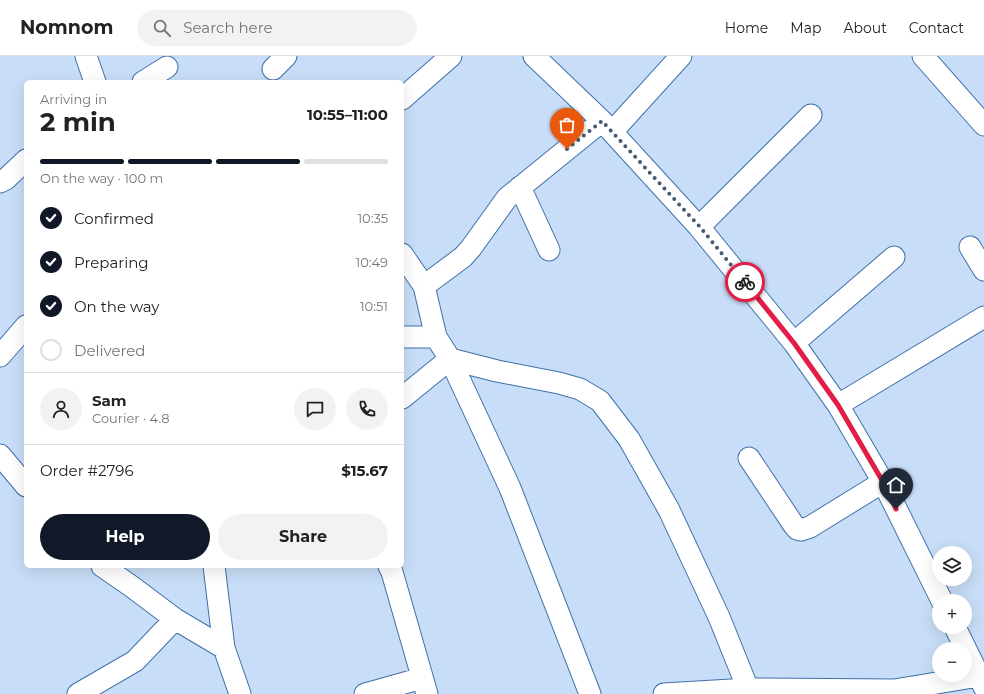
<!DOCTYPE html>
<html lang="en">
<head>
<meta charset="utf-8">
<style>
	:root { --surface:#fff; --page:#f2f2f2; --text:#222; --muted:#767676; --line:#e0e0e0; --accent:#111827 }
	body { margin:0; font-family:Montserrat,sans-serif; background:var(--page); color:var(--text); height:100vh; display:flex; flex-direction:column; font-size:15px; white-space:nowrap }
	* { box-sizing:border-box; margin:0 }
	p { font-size:13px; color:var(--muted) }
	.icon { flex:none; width:22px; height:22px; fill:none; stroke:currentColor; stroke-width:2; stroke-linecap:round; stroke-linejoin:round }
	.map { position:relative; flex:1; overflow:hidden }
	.sheet { position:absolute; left:24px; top:24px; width:380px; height:488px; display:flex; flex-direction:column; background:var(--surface); border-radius:6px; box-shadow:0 4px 16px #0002 }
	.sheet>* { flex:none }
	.tools { position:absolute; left:932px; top:490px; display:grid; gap:8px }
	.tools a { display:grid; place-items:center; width:40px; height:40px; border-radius:50%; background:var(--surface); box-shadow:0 4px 16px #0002; font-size:20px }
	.pin { position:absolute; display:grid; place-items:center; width:34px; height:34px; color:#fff; margin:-41px -17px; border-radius:50% 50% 50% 0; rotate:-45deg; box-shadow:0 0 4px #0007 }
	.pin .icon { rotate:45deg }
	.courier { position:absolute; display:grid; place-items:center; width:40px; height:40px; margin:-20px; border:3px solid #e11d48; border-radius:50%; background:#fff; color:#222; box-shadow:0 1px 5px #0007 }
	.overview em { font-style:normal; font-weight:700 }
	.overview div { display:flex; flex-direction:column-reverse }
	.overview { display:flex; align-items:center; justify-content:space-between; height:68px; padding:0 16px }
	h1 { font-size:26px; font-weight:700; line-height:30px }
	.bar { display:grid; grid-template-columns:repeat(4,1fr); gap:6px 4px; align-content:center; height:48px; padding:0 16px }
	.bar i { height:5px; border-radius:3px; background:var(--line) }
	.bar .on { background:var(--accent) }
	.bar p { grid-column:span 4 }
	.line { display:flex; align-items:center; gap:10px; padding:0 16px; border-top:1px solid var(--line) }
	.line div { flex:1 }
	.round { display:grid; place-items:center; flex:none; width:42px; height:42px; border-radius:21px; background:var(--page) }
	ol { padding:0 16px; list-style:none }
	li { display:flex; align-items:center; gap:12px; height:44px }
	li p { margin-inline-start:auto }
	li .icon { padding:4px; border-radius:50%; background:var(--accent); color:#fff; stroke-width:4 }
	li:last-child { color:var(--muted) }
	li i { width:22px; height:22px; border:2px solid var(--line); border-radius:50% }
	.primary-button { display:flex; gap:8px; margin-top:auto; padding:8px 16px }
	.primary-button a { flex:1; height:46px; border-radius:24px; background:var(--accent); color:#fff; font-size:16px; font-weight:700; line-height:46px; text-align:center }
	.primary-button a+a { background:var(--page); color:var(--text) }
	header { display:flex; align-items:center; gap:24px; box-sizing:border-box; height:56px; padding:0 20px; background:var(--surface); border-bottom:1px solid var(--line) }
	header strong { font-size:19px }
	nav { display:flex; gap:22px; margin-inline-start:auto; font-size:14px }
	.search { width:280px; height:36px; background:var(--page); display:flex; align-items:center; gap:10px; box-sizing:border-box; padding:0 14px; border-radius:22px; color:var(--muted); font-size:15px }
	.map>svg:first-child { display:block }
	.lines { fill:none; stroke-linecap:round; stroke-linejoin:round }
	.minor-casing { stroke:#3f71ab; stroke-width:23 }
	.minor { stroke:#fff; stroke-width:21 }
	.done { stroke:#475971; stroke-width:4; stroke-dasharray:0 7.2 }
	.route { stroke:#e11d48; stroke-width:5 }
</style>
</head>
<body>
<header>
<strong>Nomnom</strong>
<div class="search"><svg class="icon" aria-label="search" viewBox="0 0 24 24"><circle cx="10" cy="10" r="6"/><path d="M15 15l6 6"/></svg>Search here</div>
<nav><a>Home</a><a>Map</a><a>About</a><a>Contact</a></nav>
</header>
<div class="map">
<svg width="984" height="638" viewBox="0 0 984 638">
	<rect width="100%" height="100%" fill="#c8ddf7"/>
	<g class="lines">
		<g class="minor-casing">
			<path id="minor" d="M86,0L95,26
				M534,0L602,65L699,171L794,287L838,349L883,426L942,545
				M923,0L984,69
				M273,13L286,0
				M143,26L167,11
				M402,43L451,0
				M612,76L681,0
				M0,126L6,123L26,104
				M520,131L549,194
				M699,171L811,59
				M970,191L984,214
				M402,198L424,230
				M402,281H436
				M794,287L894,201
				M0,300L26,270
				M450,303L497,315L559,327L580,333L600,345L629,383L669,454L719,561L748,633L894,634L979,620
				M402,342L450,303
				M838,349L984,261
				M0,399L26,430
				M749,402L793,468L797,473L801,474L810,471L883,426
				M102,510L131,530L175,563L224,592
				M214,510L224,592L240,638
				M389,510L392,516L427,638
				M955,571L979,620L984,631
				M78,638L135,605L175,563
				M365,638L422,622
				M590,638L510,432L450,303L436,281L424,230L463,201L471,192L507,142L602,65
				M664,638L748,633"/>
		</g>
		<use href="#minor" class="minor"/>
	</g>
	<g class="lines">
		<path class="done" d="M567,93L602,65L700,171L745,226"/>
		<path class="route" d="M745,226L794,287L838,349L883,426L896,453"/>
	</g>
</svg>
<div class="tools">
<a><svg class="icon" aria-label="layers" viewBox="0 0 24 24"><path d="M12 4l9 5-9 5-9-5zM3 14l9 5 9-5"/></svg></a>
<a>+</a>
<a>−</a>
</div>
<div class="pin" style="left:567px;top:93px;background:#ea580c"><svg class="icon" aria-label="bag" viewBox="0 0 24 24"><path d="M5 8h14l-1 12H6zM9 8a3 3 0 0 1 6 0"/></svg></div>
<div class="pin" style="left:896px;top:453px;background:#1f2937"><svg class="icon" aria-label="home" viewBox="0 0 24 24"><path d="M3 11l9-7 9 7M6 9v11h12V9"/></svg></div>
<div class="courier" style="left:745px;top:226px"><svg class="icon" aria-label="bike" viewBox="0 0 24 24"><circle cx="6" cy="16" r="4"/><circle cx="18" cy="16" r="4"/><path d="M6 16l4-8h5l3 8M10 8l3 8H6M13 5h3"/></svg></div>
<section class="sheet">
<div class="overview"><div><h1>2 min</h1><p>Arriving in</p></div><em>10:55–11:00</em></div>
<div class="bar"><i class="on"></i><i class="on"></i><i class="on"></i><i></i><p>On the way · 100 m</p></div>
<ol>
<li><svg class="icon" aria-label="check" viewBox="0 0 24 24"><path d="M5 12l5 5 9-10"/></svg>Confirmed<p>10:35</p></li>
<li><svg class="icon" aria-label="check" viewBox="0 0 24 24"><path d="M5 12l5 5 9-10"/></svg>Preparing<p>10:49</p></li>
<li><svg class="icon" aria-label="check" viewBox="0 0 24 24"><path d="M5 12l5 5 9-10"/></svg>On the way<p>10:51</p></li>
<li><i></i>Delivered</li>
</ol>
<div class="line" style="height:72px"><a class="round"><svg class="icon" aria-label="person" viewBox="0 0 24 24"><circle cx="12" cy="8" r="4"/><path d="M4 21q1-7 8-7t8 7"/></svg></a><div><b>Sam</b><p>Courier · 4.8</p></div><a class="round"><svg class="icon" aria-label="chat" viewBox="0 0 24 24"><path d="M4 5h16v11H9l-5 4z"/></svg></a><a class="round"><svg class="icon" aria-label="phone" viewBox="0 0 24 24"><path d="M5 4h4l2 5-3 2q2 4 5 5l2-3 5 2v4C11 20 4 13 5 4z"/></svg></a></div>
<div class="line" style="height:52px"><div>Order #2796</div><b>$15.67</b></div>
<div class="primary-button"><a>Help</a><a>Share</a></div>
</section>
</div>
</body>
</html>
